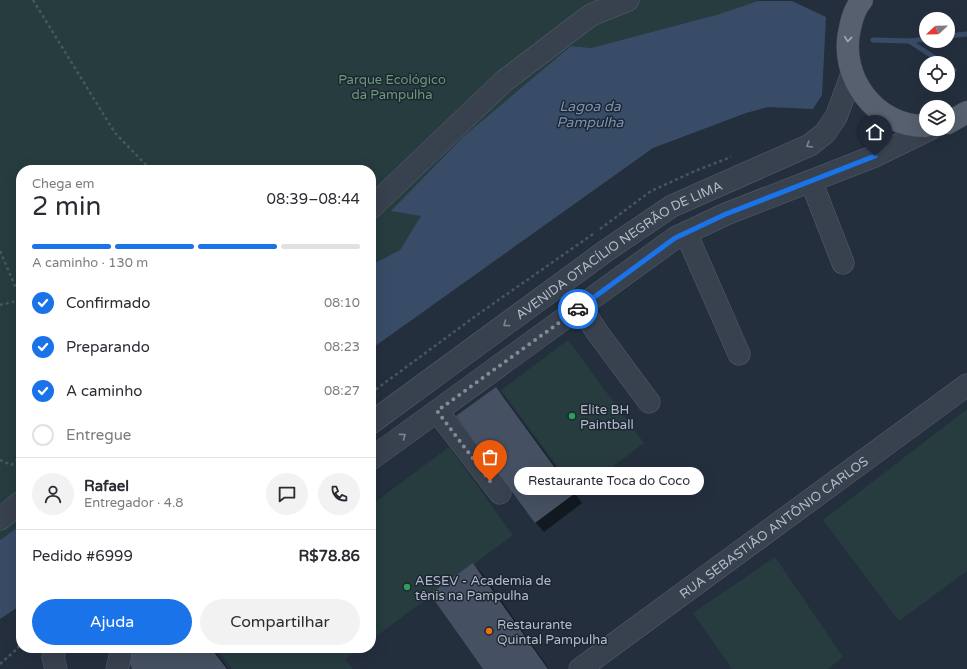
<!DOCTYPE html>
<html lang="pt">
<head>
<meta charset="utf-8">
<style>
	:root { --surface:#fff; --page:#f2f2f3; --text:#2b2b33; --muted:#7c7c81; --line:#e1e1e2; --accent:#1a73e8 }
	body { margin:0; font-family:"Varela Round",sans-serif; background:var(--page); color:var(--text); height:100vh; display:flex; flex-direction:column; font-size:15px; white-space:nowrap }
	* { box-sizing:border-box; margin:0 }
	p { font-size:13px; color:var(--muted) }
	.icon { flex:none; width:22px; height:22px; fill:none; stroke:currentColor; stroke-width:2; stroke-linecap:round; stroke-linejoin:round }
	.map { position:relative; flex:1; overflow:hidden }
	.details { position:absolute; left:16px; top:165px; width:360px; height:488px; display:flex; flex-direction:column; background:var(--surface); border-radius:16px; box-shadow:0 4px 16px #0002 }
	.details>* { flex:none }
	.needle { width:26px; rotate:248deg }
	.fabs { position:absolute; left:919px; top:12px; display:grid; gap:8px }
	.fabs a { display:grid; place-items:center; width:36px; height:36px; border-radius:50%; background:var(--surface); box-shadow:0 4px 16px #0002; font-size:20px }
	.pin { position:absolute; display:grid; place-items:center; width:34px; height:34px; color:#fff; margin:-41px -17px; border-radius:50% 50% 50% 0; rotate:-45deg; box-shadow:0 0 4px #0007 }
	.pin .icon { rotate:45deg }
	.courier { position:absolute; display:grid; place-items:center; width:40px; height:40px; margin:-20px; border:3px solid #1a73e8; border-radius:50%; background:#fff; color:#222; box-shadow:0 1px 5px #0007 }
	.bubble { position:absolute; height:28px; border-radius:14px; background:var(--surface); box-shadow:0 4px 16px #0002; font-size:13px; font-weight:600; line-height:28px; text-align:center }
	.headline em { font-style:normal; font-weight:600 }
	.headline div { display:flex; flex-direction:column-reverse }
	.headline { display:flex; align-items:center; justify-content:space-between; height:68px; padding:0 16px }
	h1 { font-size:26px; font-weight:600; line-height:30px }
	.bar { display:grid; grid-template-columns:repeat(4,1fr); gap:6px 4px; align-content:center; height:48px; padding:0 16px }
	.bar i { height:5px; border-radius:3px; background:var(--line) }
	.bar .on { background:var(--accent) }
	.bar p { grid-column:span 4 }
	.line { display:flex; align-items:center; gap:10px; padding:0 16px; border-top:1px solid var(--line) }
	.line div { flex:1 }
	.round { display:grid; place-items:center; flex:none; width:42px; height:42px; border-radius:21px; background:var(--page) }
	ol { padding:0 16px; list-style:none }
	li { display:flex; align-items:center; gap:12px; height:44px }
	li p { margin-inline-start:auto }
	li .icon { padding:4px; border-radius:50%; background:var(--accent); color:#fff; stroke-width:4 }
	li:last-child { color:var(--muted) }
	li i { width:22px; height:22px; border:2px solid var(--line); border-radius:50% }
	.primary-button { display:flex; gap:8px; margin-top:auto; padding:8px 16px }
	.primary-button a { flex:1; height:46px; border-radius:24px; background:var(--accent); color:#fff; font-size:16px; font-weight:600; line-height:46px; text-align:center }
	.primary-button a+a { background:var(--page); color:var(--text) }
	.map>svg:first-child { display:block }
	.green { fill:#263c3f }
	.water { fill:#394c67 }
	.shadow { fill:#0007 }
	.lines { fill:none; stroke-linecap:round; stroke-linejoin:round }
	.stream { stroke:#394c67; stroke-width:5 }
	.building { fill:#455162 }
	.minor-casing { stroke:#565f6c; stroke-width:23 }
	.major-casing { stroke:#414a57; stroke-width:23 }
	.path { stroke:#44595c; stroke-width:2.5; stroke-dasharray:3 3; stroke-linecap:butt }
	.minor { stroke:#38414e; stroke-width:22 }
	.major { stroke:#56606e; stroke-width:22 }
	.oneway { stroke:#a1aab7 }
	.oneway2 { stroke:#7c8592 }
	.done { stroke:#828b98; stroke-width:4; stroke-dasharray:0 7.2 }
	.route { stroke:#1a73e8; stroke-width:5 }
	.leisure-dot { fill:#2e9e5b; stroke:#1d2633; stroke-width:1.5 }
	.food-dot { fill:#e8710a; stroke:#1d2633; stroke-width:1.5 }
	.labels { text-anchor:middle; stroke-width:3; stroke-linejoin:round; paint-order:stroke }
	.park-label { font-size:13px; fill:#6b9a76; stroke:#1d2633 }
	.street-label { font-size:13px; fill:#b4bcc9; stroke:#1d2633 }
	.poi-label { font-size:13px; fill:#b4bcc9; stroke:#1d2633; text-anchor:start }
	.water-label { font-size:14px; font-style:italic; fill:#7c92b1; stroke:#1d2633 }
</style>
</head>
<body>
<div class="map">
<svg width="967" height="669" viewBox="0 0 967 669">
	<rect width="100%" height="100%" fill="#242f3e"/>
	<path class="green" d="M0,0H757L758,1L716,15L591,48L571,46L392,211L422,215L400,250L371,265V170H21V525L0,540Z
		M568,340L644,443L577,493L501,390Z
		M967,409V571L899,621L823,520Z
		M449,447L513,535L371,640V505Z
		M775,557L843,657L828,669H732L693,613Z
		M216,648H360L345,659L353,669H232Z"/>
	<path class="water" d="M758,1H792L826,17L822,95L813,109L768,107L746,113L653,148L371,349V265L400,250L421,216L391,211L463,137L571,46L591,48L716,15Z
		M21,525V605L0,619V540Z"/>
	<path class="shadow" d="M496,388L504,397L582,503L544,532L536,523L458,416Z
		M473,564L482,573L549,669H485Z
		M139,648H212L228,669H133Z"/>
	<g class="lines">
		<path class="stream" d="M948,36L967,34
			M873,40L909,41L926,39
			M909,41L943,63
			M948,66L954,70"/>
	</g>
	<path class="building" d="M496,387L574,494L535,523L456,416Z
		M473,563L548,669H483L430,594Z
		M137,648H211L227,669H132L127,656Z"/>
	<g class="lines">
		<g class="minor-casing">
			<g id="minor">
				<path d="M811,181L843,263"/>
				<path d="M371,208L504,81L591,15L628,0"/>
				<path d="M686,233L739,354"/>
				<path d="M581,307L597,332L649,402"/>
				<path d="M437,411L500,493"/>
				<path id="s1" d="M371,423L607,250L672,206L810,145L825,133L836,117L852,74"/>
				<path d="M371,459L675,238L726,214L875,156L930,129"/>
				<path d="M0,519L21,502"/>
				<path d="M55,648L53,657L56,669"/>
				<path d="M117,669L120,657V648"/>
				<path id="s2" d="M580,669L967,385"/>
			</g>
		</g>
		<g class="major-casing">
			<path id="major" d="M862,0C855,8 852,18 850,28C838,76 875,127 926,126
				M948,123L967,112"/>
		</g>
		<path class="path" d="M33,0L115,133L151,170
			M600,229L651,191L695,171L731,157
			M0,251L21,300L0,305
			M371,393L477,315L593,234
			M0,460L11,465L21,458
			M0,664L18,648L21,642"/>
		<use href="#minor" class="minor"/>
		<use href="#major" class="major"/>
	</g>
	<defs><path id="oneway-chevron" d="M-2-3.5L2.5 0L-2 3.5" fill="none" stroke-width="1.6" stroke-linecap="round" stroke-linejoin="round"/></defs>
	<use class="oneway" href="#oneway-chevron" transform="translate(848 39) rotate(96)"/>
	<g class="oneway2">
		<use href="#oneway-chevron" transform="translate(809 145) rotate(149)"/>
		<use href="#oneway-chevron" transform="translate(506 324) rotate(144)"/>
		<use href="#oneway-chevron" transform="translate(403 436) rotate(-36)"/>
	</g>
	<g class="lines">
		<path class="done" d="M490,481L437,411L578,309"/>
		<path class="route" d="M578,309L675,238L726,214L875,156"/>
	</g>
	<g class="leisure-dot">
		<circle cx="572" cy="416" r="4"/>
		<circle cx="407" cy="587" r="4"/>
	</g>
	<circle class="food-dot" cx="489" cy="631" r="4"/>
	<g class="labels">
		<g class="park-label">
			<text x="392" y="84">Parque Ecológico<tspan x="392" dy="15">da Pampulha</tspan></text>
		</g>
		<g class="street-label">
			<text dy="5" stroke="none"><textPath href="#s1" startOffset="303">AVENIDA OTACÍLIO NEGRÃO DE LIMA</textPath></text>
			<text dy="5" stroke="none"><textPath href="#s2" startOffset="240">RUA SEBASTIÃO ANTÔNIO CARLOS</textPath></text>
		</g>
		<g class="poi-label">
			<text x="580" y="414">Elite BH<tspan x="580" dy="15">Paintball</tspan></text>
			<text x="415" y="585">AESEV - Academia de<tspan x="415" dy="15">tênis na Pampulha</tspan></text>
			<text x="497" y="629">Restaurante<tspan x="497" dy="15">Quintal Pampulha</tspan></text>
		</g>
		<g class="water-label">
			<text x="590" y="111">Lagoa da<tspan x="590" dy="16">Pampulha</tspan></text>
		</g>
	</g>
</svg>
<div class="fabs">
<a><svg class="needle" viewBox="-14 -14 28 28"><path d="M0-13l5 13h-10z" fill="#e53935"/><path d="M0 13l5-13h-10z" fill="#7c7c81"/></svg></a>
<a><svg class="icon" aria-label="locate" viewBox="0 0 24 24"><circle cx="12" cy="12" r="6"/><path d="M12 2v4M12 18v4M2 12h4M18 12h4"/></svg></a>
<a><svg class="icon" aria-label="layers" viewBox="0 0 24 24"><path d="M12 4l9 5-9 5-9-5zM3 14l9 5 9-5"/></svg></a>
</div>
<div class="pin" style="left:490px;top:481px;background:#ea580c"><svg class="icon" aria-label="bag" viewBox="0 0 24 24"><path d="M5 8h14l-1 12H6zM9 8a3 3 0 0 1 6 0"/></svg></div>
<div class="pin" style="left:875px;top:156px;background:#1f2937"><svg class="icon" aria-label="home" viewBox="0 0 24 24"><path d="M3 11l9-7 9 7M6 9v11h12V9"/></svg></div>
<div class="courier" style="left:578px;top:309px"><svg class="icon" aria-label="car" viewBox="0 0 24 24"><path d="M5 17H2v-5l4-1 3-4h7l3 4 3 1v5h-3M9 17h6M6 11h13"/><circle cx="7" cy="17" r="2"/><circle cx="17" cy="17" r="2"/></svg></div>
<div class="bubble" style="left:514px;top:467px;width:190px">Restaurante Toca do Coco</div>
<section class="details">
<div class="headline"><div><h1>2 min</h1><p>Chega em</p></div><em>08:39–08:44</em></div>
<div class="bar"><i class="on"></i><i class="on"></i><i class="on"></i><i></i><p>A caminho · 130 m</p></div>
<ol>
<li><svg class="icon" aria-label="check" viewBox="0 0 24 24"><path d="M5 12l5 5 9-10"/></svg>Confirmado<p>08:10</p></li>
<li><svg class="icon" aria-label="check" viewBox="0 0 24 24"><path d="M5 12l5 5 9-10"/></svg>Preparando<p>08:23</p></li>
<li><svg class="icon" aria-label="check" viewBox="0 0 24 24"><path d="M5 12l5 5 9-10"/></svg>A caminho<p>08:27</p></li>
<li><i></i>Entregue</li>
</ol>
<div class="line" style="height:72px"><a class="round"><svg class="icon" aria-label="person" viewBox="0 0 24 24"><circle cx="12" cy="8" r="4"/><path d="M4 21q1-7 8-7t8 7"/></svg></a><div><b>Rafael</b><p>Entregador · 4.8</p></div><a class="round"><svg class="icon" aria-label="chat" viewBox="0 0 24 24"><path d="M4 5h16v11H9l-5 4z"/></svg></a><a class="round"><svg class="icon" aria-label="phone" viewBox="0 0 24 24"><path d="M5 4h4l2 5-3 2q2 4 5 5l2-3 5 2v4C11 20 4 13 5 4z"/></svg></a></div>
<div class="line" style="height:52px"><div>Pedido #6999</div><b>R$78.86</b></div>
<div class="primary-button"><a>Ajuda</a><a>Compartilhar</a></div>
</section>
</div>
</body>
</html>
